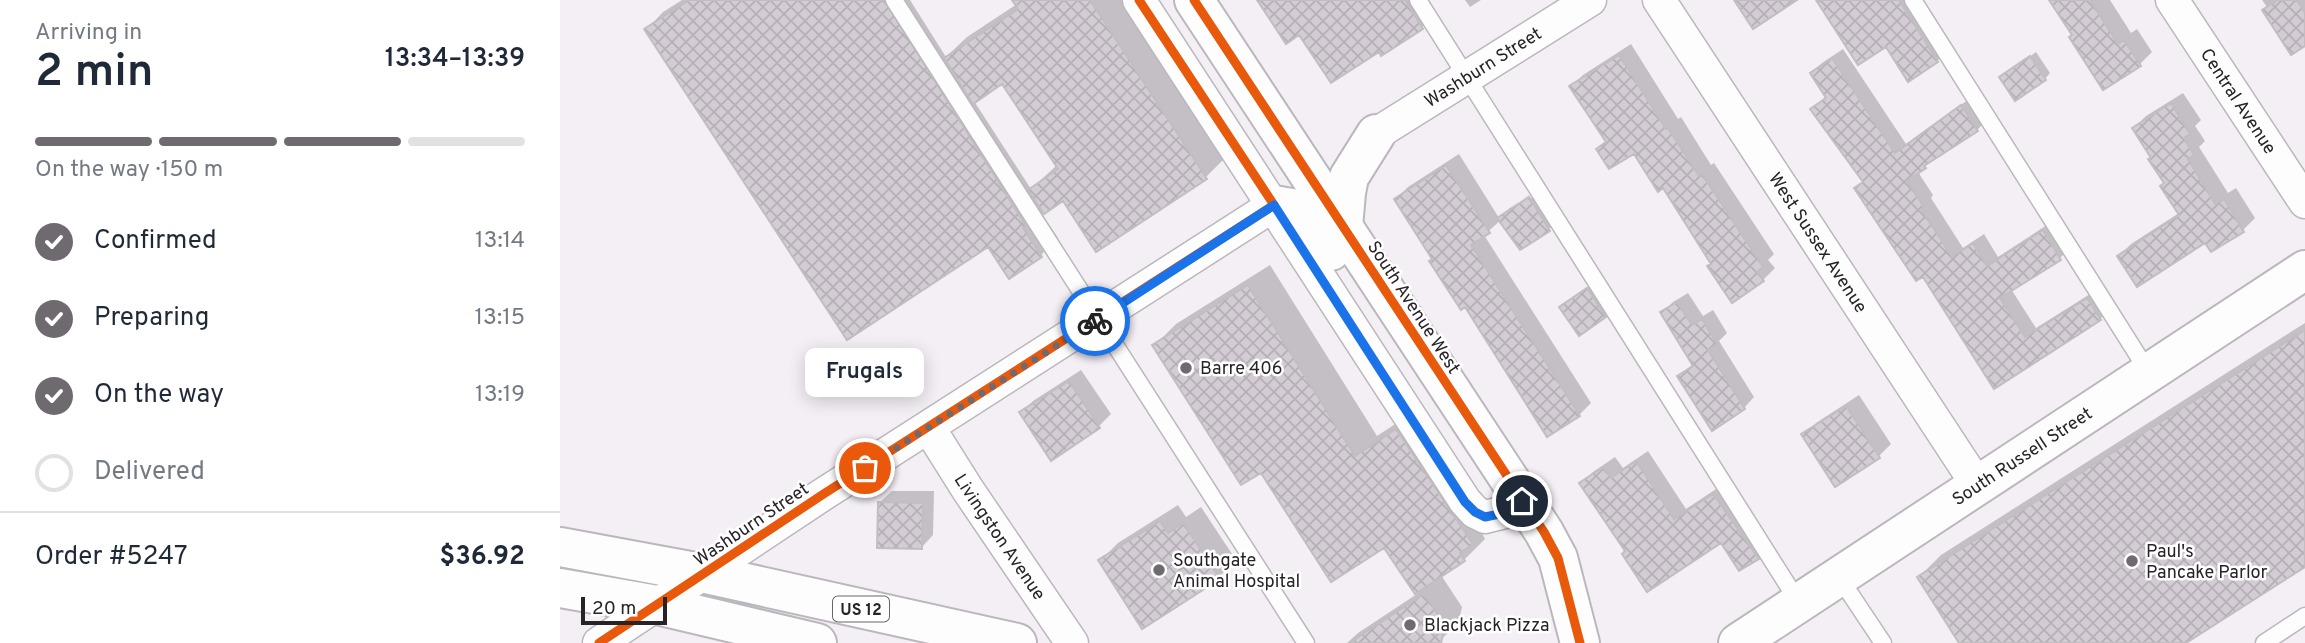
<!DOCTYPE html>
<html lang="en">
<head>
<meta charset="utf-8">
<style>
	:root { --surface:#fff; --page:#f2f2f3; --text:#1f2937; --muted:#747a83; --line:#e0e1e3; --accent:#6f6a6f }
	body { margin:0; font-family:Overpass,sans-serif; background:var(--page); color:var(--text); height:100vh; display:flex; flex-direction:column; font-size:26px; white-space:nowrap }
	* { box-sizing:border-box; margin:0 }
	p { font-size:23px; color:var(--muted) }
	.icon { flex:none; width:38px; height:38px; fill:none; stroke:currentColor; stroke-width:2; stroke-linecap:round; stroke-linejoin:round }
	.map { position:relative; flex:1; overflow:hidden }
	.sheet { display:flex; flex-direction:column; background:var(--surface); width:560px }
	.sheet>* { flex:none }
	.scale { position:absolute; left:21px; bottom:18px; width:86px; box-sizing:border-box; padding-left:7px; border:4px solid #272327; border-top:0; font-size:19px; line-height:24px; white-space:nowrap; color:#272327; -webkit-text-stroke:5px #fff; paint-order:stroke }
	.pin { position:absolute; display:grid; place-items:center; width:60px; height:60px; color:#fff; margin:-30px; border:4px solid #fff; border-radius:50%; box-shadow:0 2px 7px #0007 }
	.courier { position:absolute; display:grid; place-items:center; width:70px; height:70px; margin:-35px; border:5px solid #1a73e8; border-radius:50%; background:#fff; color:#222; box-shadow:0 2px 9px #0007 }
	.bubble { position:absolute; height:49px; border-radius:10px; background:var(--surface); box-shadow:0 4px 18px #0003; font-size:23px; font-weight:600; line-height:49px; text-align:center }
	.head em { font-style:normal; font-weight:600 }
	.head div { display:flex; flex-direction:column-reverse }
	.head { display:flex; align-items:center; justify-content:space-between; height:119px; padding:0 35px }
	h1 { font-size:46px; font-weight:600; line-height:52px }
	.bar { display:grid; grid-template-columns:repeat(4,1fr); gap:10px 7px; align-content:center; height:84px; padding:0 35px }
	.bar i { height:9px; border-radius:5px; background:var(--line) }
	.bar .active { background:var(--accent) }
	.bar p { grid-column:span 4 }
	.line { display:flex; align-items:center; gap:18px; padding:0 35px; border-top:2px solid var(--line) }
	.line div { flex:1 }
	ol { padding:0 35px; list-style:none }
	li { display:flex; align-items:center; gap:21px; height:77px }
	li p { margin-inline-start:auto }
	li .icon { padding:7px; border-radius:50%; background:var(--accent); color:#fff; stroke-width:4 }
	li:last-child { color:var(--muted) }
	li i { width:38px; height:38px; border:4px solid var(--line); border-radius:50% }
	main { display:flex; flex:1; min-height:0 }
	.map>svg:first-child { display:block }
	.shadow { fill:#0003; fill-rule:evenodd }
	.building { fill:url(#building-cross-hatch); stroke:#c1bec2; stroke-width:2 }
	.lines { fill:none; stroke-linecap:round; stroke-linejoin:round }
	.lane-casing { stroke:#bbb7bc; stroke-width:19 }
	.street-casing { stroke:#bbb7bc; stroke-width:35 }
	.secondary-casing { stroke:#bbb7bc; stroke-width:42 }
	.highway-casing { stroke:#bbb7bc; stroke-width:42 }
	.lane { stroke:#fdfdfe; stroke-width:16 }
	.street { stroke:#fdfdfe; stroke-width:32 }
	.secondary { stroke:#fdfdfe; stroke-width:38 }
	.highway { stroke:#fdfdfe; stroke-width:38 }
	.cycleway-casing { stroke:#fff; stroke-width:13 }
	.cycleway { stroke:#e8590c; stroke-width:9 }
	.done { stroke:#6f6a6f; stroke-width:7; stroke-dasharray:0 12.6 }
	.route { stroke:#1a73e8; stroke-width:9 }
	.poi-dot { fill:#6f6a6f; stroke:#fff; stroke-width:2.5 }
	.labels { text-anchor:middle; stroke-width:5; stroke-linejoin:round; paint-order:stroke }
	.shield { fill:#fff; stroke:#686568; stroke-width:2 }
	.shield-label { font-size:16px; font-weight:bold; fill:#272327 }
	.street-label { font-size:18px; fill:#272327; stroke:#fff }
	.poi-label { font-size:18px; fill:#272327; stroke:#fff; text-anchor:start }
</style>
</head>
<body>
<main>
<section class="sheet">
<div class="head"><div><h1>2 min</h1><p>Arriving in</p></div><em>13:34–13:39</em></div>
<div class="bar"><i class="active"></i><i class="active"></i><i class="active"></i><i></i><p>On the way · 150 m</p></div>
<ol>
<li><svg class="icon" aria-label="check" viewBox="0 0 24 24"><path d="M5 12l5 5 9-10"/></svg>Confirmed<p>13:14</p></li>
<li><svg class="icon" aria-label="check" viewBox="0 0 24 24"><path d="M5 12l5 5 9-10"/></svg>Preparing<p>13:15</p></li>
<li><svg class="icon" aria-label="check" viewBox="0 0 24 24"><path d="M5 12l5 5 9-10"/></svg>On the way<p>13:19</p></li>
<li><i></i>Delivered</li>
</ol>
<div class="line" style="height:91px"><div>Order #5247</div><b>$36.92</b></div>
</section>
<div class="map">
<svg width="1745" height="643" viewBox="0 0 1745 643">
	<defs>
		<pattern id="building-cross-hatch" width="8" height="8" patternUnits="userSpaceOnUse" patternTransform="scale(1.75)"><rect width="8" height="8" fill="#d3ccd4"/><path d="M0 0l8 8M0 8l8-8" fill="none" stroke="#b5afb6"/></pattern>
	</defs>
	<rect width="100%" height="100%" fill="#f4eff5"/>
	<path class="shadow" d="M122,0H350L386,57L407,37L457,4L454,0H565L667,156L646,177L536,249L503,199L482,214L498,238L481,255L429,245L86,30L103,12ZM442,82L497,165L471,189L414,101Z
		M700,0H864L874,15L862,27L821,53L819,50L740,32Z
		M905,0H921L910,7Z
		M1270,0H1354L1387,52L1377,61L1348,79L1326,45Z
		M1491,0H1550L1571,33L1577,29L1592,52L1580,64L1513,35Z
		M1702,0H1745V44L1707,7Z
		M1071,44L1118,119L1121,117L1151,165L1154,163L1214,254L1208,260L1215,268L1203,280L1103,186L1075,151L1038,149L1047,140L1012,86L1023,75Z
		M1283,49L1346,144L1412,97L1427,120L1417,130L1374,158L1358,172L1373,195L1371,198L1403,248L1424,234L1438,257L1493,221L1510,248L1500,258L1451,289L1476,328L1538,289L1550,309L1540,319L1435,387L1364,275L1296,188L1304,180L1253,109L1266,96L1252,73L1262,63Z
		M1476,52L1490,73L1485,79L1441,77Z
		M1623,93L1641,120L1635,126L1645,141L1639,147L1668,193L1676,188L1695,218L1683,230L1646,240L1559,256L1571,244L1619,213L1593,158L1574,128L1586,116Z
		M899,154L939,218L952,206L982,187L1001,217L989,229L960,248L941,220L924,235L1031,403L1019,415L874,259L836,199L848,187ZM975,191L977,194L951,211V207Z
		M710,265L817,436L858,409L934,521L922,533L925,539L904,560L881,575L902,607L898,624L877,643H787L798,633L857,594L824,545L701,470L595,345L616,324Z
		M1034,283L1051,310L1045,316L1001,307Z
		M1128,293L1143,316L1153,310L1167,333L1159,341L1194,397L1184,408L1119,376L1133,364L1102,313L1113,302Z
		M1745,323V565L1623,643H1401L1359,577L1381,555Z
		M521,370L551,414L539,426L491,459L461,413L473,401Z
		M1299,395L1331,444L1319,456L1244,435L1256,423Z
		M1088,451L1126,509L1165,483L1209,546L1197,557L1161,541L1067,551L1022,483L1033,472L1055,457L1063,468Z
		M332,491H374L373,535L361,548L319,503Z
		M618,505L626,517L641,507L676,560L659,577L540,561L558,543Z"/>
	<path class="building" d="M129,0H324L466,226L463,228L482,257L449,279L428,247L287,340L84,29Z
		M452,0H530L647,179L536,252L503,201L484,214L468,190L498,169L442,84L413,104L384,58L458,9Z
		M697,0H845L863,29L821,56L819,52L771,83L739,35L726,44Z
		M1174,0H1237L1193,29Z
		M1256,0H1339L1378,62L1348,82L1326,47L1298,65Z
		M1489,0H1530L1558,44L1564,40L1581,66L1543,90L1509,37L1512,35Z
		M1718,0H1737L1745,13V46L1731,55L1702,10Z
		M1059,55L1106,129L1108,128L1139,176L1142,174L1203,267L1197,272L1204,281L1172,303L1147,266L1151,264L1103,188L1098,192L1074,154L1049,169L1036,149L1046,142L1009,86Z
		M1470,56L1486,80L1455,101L1439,77Z
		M1272,58L1335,153L1401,105L1418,131L1364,166L1366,168L1347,181L1364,207L1361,209L1392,257L1413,243L1427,266L1483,230L1501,260L1440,298L1465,337L1527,298L1541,320L1434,389L1363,277L1356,281L1294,188L1303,182L1250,109L1266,98L1250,73Z
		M1611,103L1630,134L1624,138L1634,155L1628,159L1655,204L1664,199L1684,232L1651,252L1645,243L1577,287L1557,256L1619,215L1600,186L1604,183L1588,159L1591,158L1572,128Z
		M886,165L930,233L911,245L1020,416L987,437L905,307L901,310L869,261L872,259L834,199Z
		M969,197L990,231L960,250L937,218Z
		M688,285L795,456L836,429L913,544L900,553L905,561L855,594L824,548L771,582L701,473L681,485L592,345Z
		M1027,288L1046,317L1019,336L999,307Z
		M1117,302L1132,325L1142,319L1157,344L1148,350L1185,409L1152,431L1117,376L1133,366L1100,312Z
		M1745,330V567L1626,643H1399L1357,577Z
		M509,381L540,428L491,461L459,412Z
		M1286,406L1320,458L1275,487L1241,434Z
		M1076,461L1114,519L1153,494L1199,559L1179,571L1161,543L1087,592L1062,554L1065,551L1019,483L1043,467L1051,478Z
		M318,502L363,503L362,549L317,548Z
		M600,521L608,533L623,523L660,579L582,629L538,560Z
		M864,594L885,625L881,643H789Z"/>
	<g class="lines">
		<g class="lane-casing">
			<path id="lane" d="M334,0L746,643
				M858,0L1239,603
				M1353,0L1589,373
				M1279,577L1323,643
				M1704,643L1745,616"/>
		</g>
		<g class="street-casing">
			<g id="street">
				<path d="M579,0L905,501L915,512L925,517L949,511L962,501"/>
				<path id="s1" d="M1099,0L1418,486"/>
				<path id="s2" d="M1612,0L1745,202"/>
				<path id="s3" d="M816,134L1030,0"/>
				<path id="s4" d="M369,428L408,490L512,643"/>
				<path d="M39,643L262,495L714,205"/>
			</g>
		</g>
		<g class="secondary-casing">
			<g id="secondary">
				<path d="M634,0L984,532L998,558L1020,643"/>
				<path d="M714,205L743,210L771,251"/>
				<path d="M783,227L786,193L789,177L816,134"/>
				<path id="s5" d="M1178,643L1745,270"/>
			</g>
		</g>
		<g class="highway-casing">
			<path id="highway" d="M0,547L146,574L457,643
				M0,588L97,605L257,643"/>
		</g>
		<use href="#lane" class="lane"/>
		<use href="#street" class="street"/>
		<use href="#secondary" class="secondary"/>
		<use href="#highway" class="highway"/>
		<g class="cycleway-casing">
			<path id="cycleway" d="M634,0L984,532L998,558L1020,643
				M39,643L262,495L714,205L579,0"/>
		</g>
		<use href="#cycleway" class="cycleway"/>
	</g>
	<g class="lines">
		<path class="done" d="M305,468L535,321"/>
		<path class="route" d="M535,321L714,205L905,502L915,512L925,517L949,512L962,501"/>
	</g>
	<g class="poi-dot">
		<circle cx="626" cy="368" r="7"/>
		<circle cx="1572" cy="561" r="7"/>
		<circle cx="599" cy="570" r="7"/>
		<circle cx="850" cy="625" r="7"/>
	</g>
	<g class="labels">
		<rect class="shield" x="273" y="596.5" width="56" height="25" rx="5"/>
		<g class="shield-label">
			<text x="301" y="615">US 12</text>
		</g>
		<g class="street-label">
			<text dy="6" stroke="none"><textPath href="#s3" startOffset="126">Washburn Street</textPath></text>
			<text dy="6" stroke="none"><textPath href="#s2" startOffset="121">Central Avenue</textPath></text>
			<text dy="6" stroke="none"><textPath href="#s1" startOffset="290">West Sussex Avenue</textPath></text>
			<text transform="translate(854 307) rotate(57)" y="6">South Avenue West</text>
			<text dy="6" stroke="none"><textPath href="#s5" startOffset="340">South Russell Street</textPath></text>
			<text transform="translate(191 524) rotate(-34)" y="6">Washburn Street</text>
			<text dy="6" stroke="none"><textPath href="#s4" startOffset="130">Livingston Avenue</textPath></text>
		</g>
		<g class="poi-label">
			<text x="640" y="374">Barre 406</text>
			<text x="1586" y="557">Paul's<tspan x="1586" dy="21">Pancake Parlor</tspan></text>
			<text x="613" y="566">Southgate<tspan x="613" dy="21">Animal Hospital</tspan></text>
			<text x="864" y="631">Blackjack Pizza</text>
		</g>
	</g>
</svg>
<div class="scale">20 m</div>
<div class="pin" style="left:305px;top:468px;background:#ea580c"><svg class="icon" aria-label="bag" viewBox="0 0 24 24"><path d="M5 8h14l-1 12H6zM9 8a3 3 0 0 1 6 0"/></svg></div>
<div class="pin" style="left:962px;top:501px;background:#1f2937"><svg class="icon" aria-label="home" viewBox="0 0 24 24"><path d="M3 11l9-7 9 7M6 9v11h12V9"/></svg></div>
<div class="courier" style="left:535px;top:321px"><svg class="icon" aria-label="bike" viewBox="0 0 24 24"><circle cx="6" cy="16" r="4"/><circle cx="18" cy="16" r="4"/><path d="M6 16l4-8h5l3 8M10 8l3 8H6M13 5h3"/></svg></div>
<div class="bubble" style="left:245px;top:348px;width:119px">Frugals</div>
</div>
</main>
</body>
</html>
